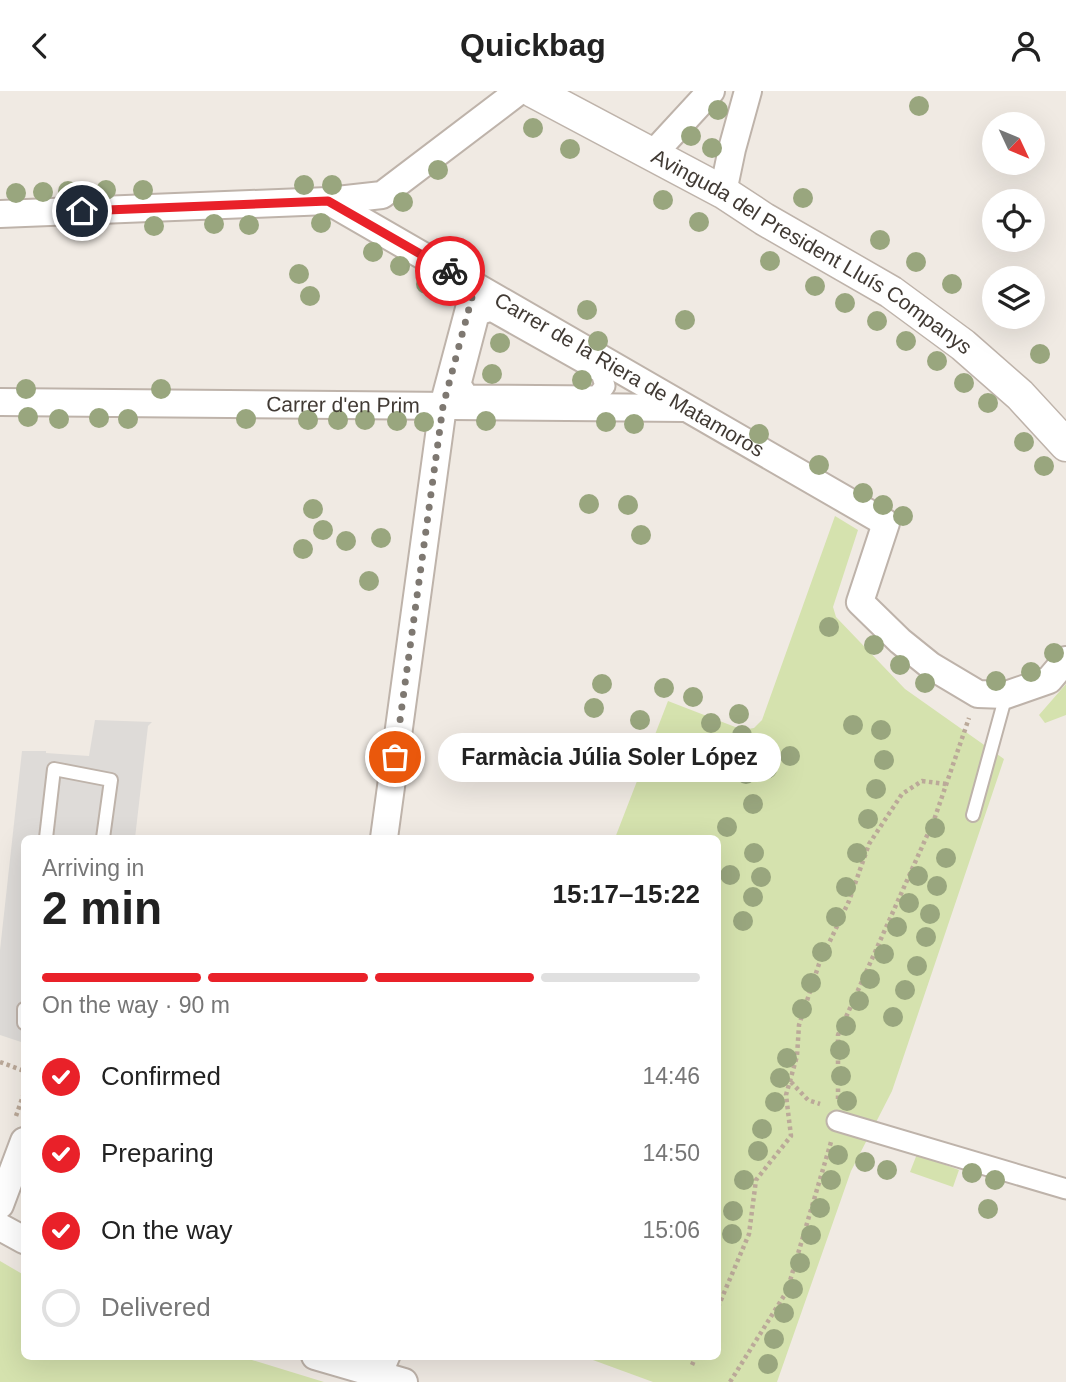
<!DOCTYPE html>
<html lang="en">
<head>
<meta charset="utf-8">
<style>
	:root { --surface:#fff; --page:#f2f2f2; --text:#222; --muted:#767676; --line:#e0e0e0; --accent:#e92129 }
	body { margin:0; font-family:Arial,sans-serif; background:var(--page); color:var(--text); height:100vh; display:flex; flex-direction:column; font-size:26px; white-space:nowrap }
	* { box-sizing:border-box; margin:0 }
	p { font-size:23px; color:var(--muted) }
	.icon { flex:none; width:38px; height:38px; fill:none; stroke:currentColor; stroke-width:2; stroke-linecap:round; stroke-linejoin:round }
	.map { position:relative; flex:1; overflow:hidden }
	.sheet { position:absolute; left:21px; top:744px; width:700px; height:525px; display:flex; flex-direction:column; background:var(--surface); border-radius:10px; box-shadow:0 7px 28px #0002 }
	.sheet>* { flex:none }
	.needle { width:46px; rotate:134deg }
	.buttons { position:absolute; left:982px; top:21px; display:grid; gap:14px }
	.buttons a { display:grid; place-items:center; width:63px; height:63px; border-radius:50%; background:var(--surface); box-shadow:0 7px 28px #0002; font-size:35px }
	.pin { position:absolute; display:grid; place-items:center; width:60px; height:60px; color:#fff; margin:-30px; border:4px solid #fff; border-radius:50%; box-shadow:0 2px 7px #0007 }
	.courier { position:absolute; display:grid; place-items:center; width:70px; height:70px; margin:-35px; border:5px solid #e92129; border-radius:50%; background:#fff; color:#222; box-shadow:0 2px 9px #0007 }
	.bubble { position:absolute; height:49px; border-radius:24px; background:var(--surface); box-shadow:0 7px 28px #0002; font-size:23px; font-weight:800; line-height:49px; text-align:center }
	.head em { font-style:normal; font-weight:800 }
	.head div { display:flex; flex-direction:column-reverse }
	.head { display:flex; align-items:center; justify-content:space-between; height:119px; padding:0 21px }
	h1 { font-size:46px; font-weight:800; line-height:52px }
	.bar { display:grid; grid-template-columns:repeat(4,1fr); gap:10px 7px; align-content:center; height:84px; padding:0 21px }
	.bar i { height:9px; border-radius:5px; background:var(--line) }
	.bar .on { background:var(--accent) }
	.bar p { grid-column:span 4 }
	ol { padding:0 21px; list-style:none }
	li { display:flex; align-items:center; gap:21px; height:77px }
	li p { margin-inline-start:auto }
	li .icon { padding:7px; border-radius:50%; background:var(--accent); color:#fff; stroke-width:4 }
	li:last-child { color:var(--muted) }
	li i { width:38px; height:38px; border:4px solid var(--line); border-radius:50% }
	header { display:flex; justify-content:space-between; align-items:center; height:91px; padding:0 21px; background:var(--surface); font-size:32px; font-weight:800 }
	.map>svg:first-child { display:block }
	.green { fill:#d5e2ae }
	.parking { fill:#dedbd8 }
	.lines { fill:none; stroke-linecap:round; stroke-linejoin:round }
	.service-casing { stroke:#beb3aa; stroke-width:16 }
	.pedestrian-casing { stroke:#beb3aa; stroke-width:23 }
	.minor-casing { stroke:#beb3aa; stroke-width:30 }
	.tertiary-casing { stroke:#beb3aa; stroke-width:35 }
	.path { stroke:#bba999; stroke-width:4.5; stroke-dasharray:3.5 3.5; stroke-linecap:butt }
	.service { stroke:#fff; stroke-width:12 }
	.pedestrian { stroke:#fff; stroke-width:19 }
	.minor { stroke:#fff; stroke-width:26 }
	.tertiary { stroke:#fff; stroke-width:32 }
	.tree { fill:#99a67e }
	.done { stroke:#7e7871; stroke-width:7; stroke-dasharray:0 12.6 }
	.route { stroke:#e92129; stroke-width:9 }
	.labels { text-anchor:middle; stroke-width:5; stroke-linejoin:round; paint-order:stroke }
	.street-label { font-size:21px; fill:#413a34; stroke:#fff }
</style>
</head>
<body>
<header><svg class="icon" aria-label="back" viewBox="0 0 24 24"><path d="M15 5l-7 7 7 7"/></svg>Quickbag<svg class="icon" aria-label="person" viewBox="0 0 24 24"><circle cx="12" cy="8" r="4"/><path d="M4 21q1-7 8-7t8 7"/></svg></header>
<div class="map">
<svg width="1066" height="1291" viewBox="0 0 1066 1291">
	<rect width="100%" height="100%" fill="#f0eae3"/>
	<path class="green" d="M835,425L858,439L833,516L836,526L905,598L1004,668L892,1000L851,1080L777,1291H653L582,1265H718V747H615L668,610L743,639L754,637L762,629Z
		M1066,593V624L1045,632L1039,624Z
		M917,1063L959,1079L953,1096L910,1081Z
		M0,1170L24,1184V1265H239L324,1291H0Z"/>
	<path class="parking" d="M95,629L152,631L148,635L135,747H24V952L0,944V859L22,660H46V662L89,665Z"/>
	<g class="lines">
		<g class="service-casing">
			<path id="service" d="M973,724L1006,604
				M46,747L54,678L111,689L103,747
				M24,918V932"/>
		</g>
		<g class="pedestrian-casing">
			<path id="pedestrian" d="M491,220L601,282L605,295L597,305L468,304L461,293L479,224Z
				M837,1030L1066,1098
				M369,1265L387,1272L390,1265"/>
		</g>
		<g class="minor-casing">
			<g id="minor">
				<path d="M652,64L711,0"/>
				<path d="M723,101L732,58L748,0"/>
				<path d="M328,110L382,104L519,0"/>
				<path id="s1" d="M0,123L328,110L886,432L860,511L900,550L931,575L978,603L1006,604L1049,589L1066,569"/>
				<path id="s2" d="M0,311L685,317"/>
				<path d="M384,747L443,315L475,195"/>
				<path d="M0,1114L24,1050"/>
				<path d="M0,1136L24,1149"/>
				<path d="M315,1265L404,1291"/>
			</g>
		</g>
		<g class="tertiary-casing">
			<g id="tertiary">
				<path id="s3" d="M533,0L723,101L764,128L891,201L963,254L1020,304L1066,354"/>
			</g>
		</g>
		<path class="path" d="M0,971L24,980
			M791,991L808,1009L820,1013
			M838,1008V944L934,729L969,627
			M16,1025L24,1002
			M718,1216L749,1143L756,1089L791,1045L786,1004L797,965L799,934L819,873L849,810L869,753L902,703L922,690L946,693
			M692,1274L696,1265
			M730,1291L787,1200L831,1051"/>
		<use href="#service" class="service"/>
		<use href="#pedestrian" class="pedestrian"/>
		<use href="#minor" class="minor"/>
		<use href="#tertiary" class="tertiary"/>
	</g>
	<g class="tree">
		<circle cx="919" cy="15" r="10"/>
		<circle cx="718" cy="19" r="10"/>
		<circle cx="533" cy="37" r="10"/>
		<circle cx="691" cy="45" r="10"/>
		<circle cx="712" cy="57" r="10"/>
		<circle cx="570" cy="58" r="10"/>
		<circle cx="438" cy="79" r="10"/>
		<circle cx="304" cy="94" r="10"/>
		<circle cx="332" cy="94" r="10"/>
		<circle cx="106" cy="99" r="10"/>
		<circle cx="143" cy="99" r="10"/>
		<circle cx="68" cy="100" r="10"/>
		<circle cx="43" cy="101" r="10"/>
		<circle cx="16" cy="102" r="10"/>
		<circle cx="803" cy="107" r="10"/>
		<circle cx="663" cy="109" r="10"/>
		<circle cx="403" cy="111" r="10"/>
		<circle cx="699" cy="131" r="10"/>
		<circle cx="321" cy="132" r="10"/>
		<circle cx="214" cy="133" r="10"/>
		<circle cx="249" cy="134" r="10"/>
		<circle cx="154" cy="135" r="10"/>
		<circle cx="880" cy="149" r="10"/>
		<circle cx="373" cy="161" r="10"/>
		<circle cx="770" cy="170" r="10"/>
		<circle cx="916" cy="171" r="10"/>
		<circle cx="400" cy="175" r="10"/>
		<circle cx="299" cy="183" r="10"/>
		<circle cx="426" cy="193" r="10"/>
		<circle cx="952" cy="193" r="10"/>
		<circle cx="815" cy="195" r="10"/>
		<circle cx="310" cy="205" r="10"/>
		<circle cx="845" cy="212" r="10"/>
		<circle cx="587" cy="219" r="10"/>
		<circle cx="685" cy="229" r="10"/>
		<circle cx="877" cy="230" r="10"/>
		<circle cx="598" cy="250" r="10"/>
		<circle cx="906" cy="250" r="10"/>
		<circle cx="500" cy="252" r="10"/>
		<circle cx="1040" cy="263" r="10"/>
		<circle cx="937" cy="270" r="10"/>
		<circle cx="492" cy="283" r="10"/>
		<circle cx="582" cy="289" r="10"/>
		<circle cx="964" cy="292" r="10"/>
		<circle cx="26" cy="298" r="10"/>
		<circle cx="161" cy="298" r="10"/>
		<circle cx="988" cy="312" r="10"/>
		<circle cx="28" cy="326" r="10"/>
		<circle cx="99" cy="327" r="10"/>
		<circle cx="59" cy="328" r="10"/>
		<circle cx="128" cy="328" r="10"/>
		<circle cx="246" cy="328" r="10"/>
		<circle cx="308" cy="329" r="10"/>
		<circle cx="338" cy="329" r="10"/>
		<circle cx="365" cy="329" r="10"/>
		<circle cx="397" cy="330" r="10"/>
		<circle cx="486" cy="330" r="10"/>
		<circle cx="424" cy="331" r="10"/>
		<circle cx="606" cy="331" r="10"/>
		<circle cx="634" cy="333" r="10"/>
		<circle cx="759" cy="343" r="10"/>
		<circle cx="1024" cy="351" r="10"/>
		<circle cx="819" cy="374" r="10"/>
		<circle cx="1044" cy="375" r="10"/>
		<circle cx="863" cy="402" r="10"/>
		<circle cx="589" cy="413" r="10"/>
		<circle cx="628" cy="414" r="10"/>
		<circle cx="883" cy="414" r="10"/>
		<circle cx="313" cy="418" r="10"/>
		<circle cx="903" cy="425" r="10"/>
		<circle cx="323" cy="439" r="10"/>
		<circle cx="641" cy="444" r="10"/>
		<circle cx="381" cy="447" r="10"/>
		<circle cx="346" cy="450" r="10"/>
		<circle cx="303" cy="458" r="10"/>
		<circle cx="369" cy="490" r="10"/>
		<circle cx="829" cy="536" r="10"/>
		<circle cx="874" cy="554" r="10"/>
		<circle cx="1054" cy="562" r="10"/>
		<circle cx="900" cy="574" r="10"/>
		<circle cx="1031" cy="581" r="10"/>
		<circle cx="996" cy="590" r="10"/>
		<circle cx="925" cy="592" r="10"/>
		<circle cx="602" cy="593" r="10"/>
		<circle cx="664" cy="597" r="10"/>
		<circle cx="693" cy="606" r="10"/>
		<circle cx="594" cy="617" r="10"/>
		<circle cx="739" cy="623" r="10"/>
		<circle cx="640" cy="629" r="10"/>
		<circle cx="711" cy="632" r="10"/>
		<circle cx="853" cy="634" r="10"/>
		<circle cx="881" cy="639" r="10"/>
		<circle cx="742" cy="644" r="10"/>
		<circle cx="619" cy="652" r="10"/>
		<circle cx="587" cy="653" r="10"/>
		<circle cx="790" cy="665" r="10"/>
		<circle cx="884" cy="669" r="10"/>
		<circle cx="767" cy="678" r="10"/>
		<circle cx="746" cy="683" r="10"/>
		<circle cx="876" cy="698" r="10"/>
		<circle cx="753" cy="713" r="10"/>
		<circle cx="868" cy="728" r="10"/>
		<circle cx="727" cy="736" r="10"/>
		<circle cx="935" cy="737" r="10"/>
		<circle cx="754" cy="762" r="10"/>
		<circle cx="857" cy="762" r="10"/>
		<circle cx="946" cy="767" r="10"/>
		<circle cx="730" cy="784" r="10"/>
		<circle cx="918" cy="785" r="10"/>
		<circle cx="761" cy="786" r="10"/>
		<circle cx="937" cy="795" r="10"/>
		<circle cx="846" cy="796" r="10"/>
		<circle cx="753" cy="806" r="10"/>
		<circle cx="909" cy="812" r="10"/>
		<circle cx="930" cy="823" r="10"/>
		<circle cx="836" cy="826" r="10"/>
		<circle cx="743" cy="830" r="10"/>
		<circle cx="897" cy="836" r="10"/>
		<circle cx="926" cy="846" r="10"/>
		<circle cx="822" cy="861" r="10"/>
		<circle cx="884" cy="863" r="10"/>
		<circle cx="917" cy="875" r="10"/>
		<circle cx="870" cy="888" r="10"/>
		<circle cx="811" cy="892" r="10"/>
		<circle cx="905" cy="899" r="10"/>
		<circle cx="859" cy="910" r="10"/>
		<circle cx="802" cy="918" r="10"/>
		<circle cx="893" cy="926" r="10"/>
		<circle cx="846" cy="935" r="10"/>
		<circle cx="840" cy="959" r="10"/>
		<circle cx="787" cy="967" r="10"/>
		<circle cx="841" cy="985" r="10"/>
		<circle cx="780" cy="987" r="10"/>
		<circle cx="847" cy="1010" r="10"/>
		<circle cx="775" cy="1011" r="10"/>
		<circle cx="762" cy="1038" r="10"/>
		<circle cx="758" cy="1060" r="10"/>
		<circle cx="838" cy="1064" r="10"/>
		<circle cx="865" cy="1071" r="10"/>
		<circle cx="887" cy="1079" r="10"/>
		<circle cx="972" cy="1082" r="10"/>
		<circle cx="744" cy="1089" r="10"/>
		<circle cx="831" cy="1089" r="10"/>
		<circle cx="995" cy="1089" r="10"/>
		<circle cx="820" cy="1117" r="10"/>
		<circle cx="988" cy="1118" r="10"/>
		<circle cx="733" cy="1120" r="10"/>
		<circle cx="732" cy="1143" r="10"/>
		<circle cx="811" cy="1144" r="10"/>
		<circle cx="800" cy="1172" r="10"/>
		<circle cx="793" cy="1198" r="10"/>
		<circle cx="784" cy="1222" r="10"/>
		<circle cx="774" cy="1248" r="10"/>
		<circle cx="768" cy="1273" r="10"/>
	</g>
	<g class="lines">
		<path class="done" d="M395,666L443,315L475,195L450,180"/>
		<path class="route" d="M82,120L328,110L450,180"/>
	</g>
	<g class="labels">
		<g class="street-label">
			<text dy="7" stroke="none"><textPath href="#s3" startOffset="322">Avinguda del President Lluís Companys</textPath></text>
			<text dy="7" stroke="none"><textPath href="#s1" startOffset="676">Carrer de la Riera de Matamoros</textPath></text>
			<text dy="7" stroke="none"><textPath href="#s2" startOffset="343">Carrer d'en Prim</textPath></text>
		</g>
	</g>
</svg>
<div class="buttons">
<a><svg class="needle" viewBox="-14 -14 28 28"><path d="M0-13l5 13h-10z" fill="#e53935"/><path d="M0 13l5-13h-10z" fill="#767676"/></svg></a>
<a><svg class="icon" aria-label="locate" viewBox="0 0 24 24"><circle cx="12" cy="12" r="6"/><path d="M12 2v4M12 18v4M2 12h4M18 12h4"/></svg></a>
<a><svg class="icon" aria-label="layers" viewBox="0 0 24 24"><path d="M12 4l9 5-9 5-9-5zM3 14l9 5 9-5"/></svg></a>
</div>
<div class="pin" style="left:395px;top:666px;background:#ea580c"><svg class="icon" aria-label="bag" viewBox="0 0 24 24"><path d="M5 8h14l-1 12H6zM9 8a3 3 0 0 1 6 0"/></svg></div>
<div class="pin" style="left:82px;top:120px;background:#1f2937"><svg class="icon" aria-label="home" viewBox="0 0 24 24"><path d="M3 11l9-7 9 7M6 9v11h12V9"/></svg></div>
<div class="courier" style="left:450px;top:180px"><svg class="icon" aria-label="bike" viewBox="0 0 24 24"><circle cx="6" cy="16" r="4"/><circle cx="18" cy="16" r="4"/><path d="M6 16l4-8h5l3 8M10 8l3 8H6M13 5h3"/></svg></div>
<div class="bubble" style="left:438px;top:642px;width:343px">Farmàcia Júlia Soler López</div>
<section class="sheet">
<div class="head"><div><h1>2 min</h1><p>Arriving in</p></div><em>15:17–15:22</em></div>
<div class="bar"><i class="on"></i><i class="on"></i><i class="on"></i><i></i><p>On the way · 90 m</p></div>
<ol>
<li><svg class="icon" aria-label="check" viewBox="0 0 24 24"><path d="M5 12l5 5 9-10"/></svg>Confirmed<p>14:46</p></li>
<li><svg class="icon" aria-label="check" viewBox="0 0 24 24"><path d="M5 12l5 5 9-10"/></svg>Preparing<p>14:50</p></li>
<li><svg class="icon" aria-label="check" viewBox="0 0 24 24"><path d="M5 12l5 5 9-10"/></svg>On the way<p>15:06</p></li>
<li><i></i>Delivered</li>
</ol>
</section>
</div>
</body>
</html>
